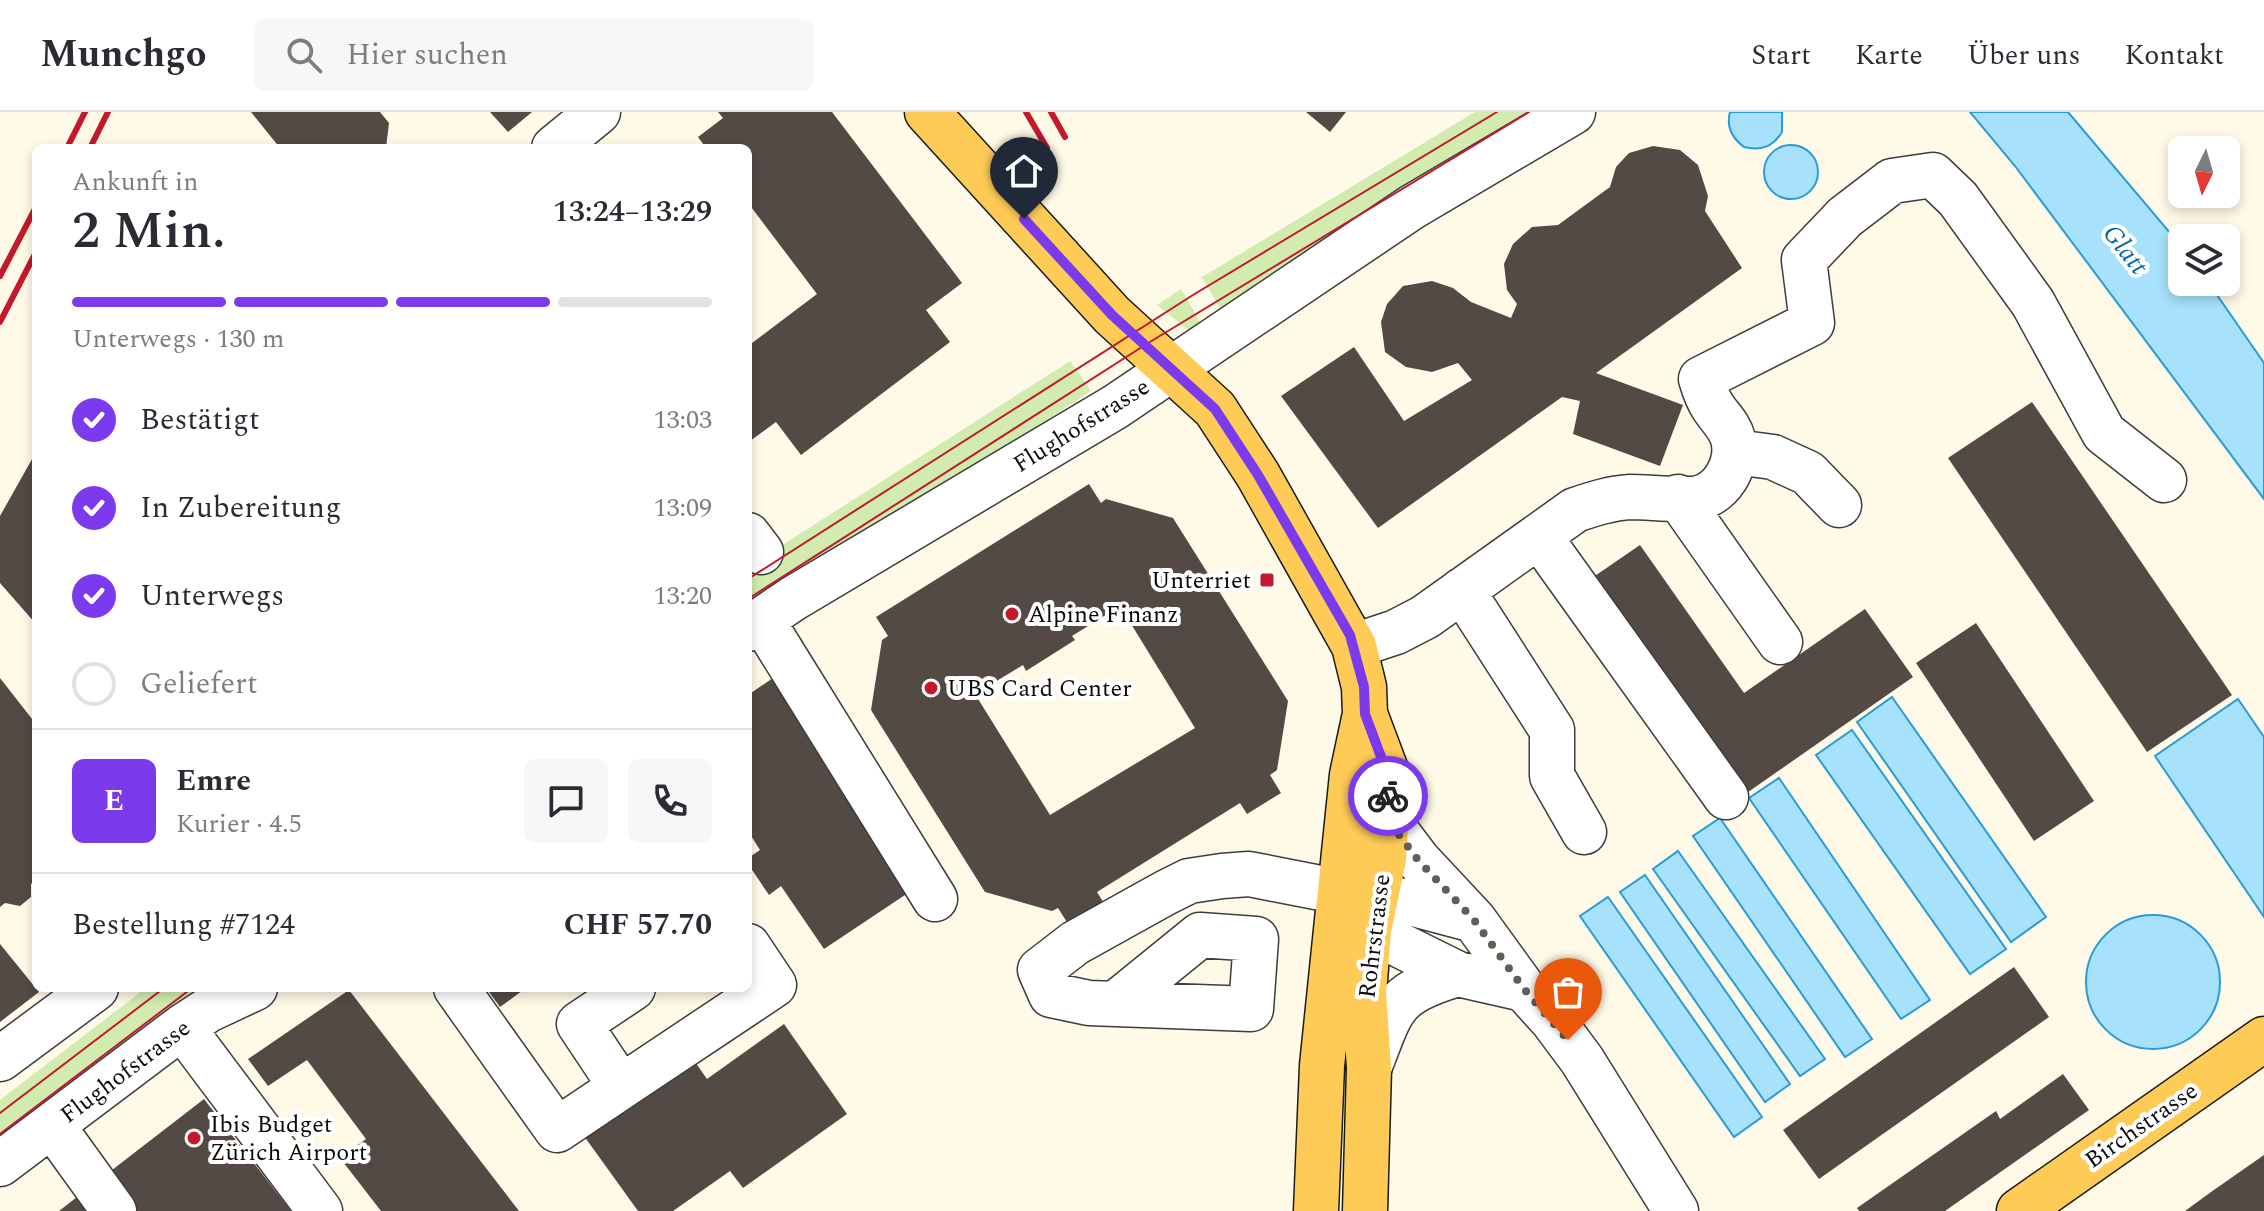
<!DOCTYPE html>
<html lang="de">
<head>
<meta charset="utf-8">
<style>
	:root { --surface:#fff; --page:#f7f7f7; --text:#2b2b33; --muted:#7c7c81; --line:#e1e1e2; --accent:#7c3aed }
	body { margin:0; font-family:Spectral,serif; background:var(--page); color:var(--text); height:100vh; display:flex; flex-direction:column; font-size:30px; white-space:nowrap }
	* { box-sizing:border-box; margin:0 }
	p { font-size:26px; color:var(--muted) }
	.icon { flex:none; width:44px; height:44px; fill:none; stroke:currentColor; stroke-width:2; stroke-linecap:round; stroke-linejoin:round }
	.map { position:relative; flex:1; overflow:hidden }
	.sheet { position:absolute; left:32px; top:32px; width:720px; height:848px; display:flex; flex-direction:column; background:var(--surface); border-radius:12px; box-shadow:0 4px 12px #0003 }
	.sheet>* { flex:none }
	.needle { width:52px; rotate:185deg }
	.tools { position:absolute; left:2168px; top:24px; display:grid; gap:16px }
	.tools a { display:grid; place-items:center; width:72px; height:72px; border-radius:12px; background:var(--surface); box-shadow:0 4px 12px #0003; font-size:40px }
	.pin { position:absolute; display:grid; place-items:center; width:68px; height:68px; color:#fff; margin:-82px -34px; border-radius:50% 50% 50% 0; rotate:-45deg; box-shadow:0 0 8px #0007 }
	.pin .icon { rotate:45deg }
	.courier { position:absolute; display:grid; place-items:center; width:80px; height:80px; margin:-40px; border:6px solid #7c3aed; border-radius:50%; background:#fff; color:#222; box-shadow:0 2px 10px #0007 }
	.summary em { font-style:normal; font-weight:600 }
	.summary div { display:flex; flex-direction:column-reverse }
	.summary { display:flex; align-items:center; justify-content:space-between; height:136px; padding:0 40px }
	h1 { font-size:52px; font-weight:600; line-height:60px }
	.bar { display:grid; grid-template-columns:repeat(4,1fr); gap:12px 8px; align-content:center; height:96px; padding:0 40px }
	.bar i { height:10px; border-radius:6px; background:var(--line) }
	.bar .current { background:var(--accent) }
	.bar p { grid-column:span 4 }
	.line { display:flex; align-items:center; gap:20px; padding:0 40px; border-top:2px solid var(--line) }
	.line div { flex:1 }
	.round { display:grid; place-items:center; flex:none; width:84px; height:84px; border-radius:12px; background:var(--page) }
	ol { padding:0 40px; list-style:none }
	li { display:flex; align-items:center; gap:24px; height:88px }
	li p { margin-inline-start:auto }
	li .icon { padding:8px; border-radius:50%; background:var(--accent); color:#fff; stroke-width:4 }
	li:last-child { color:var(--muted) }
	li i { width:44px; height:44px; border:4px solid var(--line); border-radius:50% }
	header { display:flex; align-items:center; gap:48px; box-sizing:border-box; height:112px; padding:0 40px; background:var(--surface); border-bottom:2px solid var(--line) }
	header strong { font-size:38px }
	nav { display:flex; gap:44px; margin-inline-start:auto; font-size:28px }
	.search { width:560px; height:72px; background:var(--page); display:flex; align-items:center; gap:20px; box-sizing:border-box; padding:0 28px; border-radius:12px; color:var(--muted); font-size:30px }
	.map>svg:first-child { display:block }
	.green { fill:#d2ebae }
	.water { fill:#a7e1fb; stroke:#299cd7; stroke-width:2 }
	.building { fill:#534a46; fill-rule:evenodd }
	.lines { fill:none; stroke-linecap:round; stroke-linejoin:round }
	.minor-casing { stroke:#3d3d3d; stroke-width:47 }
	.major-casing { stroke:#1b1b1b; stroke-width:47 }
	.minor { stroke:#fff; stroke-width:44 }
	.major { stroke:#ffcb57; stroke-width:44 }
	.tram { stroke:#c2192c; stroke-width:2 }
	.rail { stroke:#c2192c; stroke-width:6 }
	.done { stroke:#605e57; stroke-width:8; stroke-dasharray:0 14.4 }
	.route { stroke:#7c3aed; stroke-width:10 }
	.poi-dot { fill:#c2192c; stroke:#fff; stroke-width:3 }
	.labels { text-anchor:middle; stroke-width:8; stroke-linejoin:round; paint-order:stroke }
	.street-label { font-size:24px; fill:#0a0a0a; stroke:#fff }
	.poi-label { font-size:24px; fill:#0a0a0a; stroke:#fff; text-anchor:start }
	.water-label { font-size:26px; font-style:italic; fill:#0c6aa3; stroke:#fff }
</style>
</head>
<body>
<header>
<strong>Munchgo</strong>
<div class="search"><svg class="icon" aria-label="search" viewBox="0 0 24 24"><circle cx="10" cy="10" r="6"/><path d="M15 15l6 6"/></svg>Hier suchen</div>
<nav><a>Start</a><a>Karte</a><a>Über uns</a><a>Kontakt</a></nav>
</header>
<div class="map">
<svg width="2264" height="1099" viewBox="0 0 2264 1099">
	<rect width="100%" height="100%" fill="#fff9e7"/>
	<path class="green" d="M1475,0H1550L1221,198L1202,165Z
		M1181,177L1201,211L1188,218L1157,193Z
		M1070,249L1091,279L748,502V455Z
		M146,876H214L0,1038V988Z"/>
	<path class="water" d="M1730,0H1782V20C1773,35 1761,39 1744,35C1732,26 1726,15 1730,0Z
		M1970,0H2068L2182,135V170H2208L2264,251V387L2015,54Z
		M1764 60a27 27 0 1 1 54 0a27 27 0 1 1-54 0Z
		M1892,585L2046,805L2011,830L1857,610Z
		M2238,587L2264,625V805L2155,644Z
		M1852,618L2006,837L1970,862L1816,643Z
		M1779,666L1930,888L1901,907L1749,686Z
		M1720,706L1872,927L1845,945L1693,724Z
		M1678,739L1825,947L1800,964L1653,757Z
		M1645,763L1790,972L1765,990L1620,780Z
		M1608,785L1762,1005L1734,1025L1580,804Z
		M2086 870a67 67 0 1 1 134 0a67 67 0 1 1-134 0Z"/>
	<path class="building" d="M251,0H380L389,11L386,36H280Z
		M490,0H532L508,20Z
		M718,0H832L962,171L926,198L950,230L801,343L776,310L750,329L748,326V234L817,182L748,91V36H706L698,25L723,6Z
		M1306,0H1346L1330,20Z
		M1653,34L1680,38L1698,53L1708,84L1705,99L1742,156L1596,261L1683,293L1660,354L1573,322L1580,289L1562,285L1378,416L1281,284L1354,235L1404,309L1472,268L1458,251L1432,260L1406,255L1385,240L1381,210L1387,192L1403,174L1432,169L1453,176L1471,190L1511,206L1517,192L1507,178L1504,152L1513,132L1532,115L1558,113L1610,75L1616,55L1629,41Z
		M2032,290L2232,583L2147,640L1948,346Z
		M36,340V512L0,471V404Z
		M1089,372L1101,391L1106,387L1173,406L1288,589L1277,658L1270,663L1281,681L1247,702L1240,691L1097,780L1105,793L1070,815L1058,796L1052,799L985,780L871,598L882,528L888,524L876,505ZM1120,494L1195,616L1050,703L975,582L1023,553L1026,559L1075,528L1072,524Z
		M1640,433L1744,581L1865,497L1913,565L1741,685L1589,468Z
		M1976,511L2094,689L2034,729L1916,551Z
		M0,566L36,612V767L31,772V785L20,794L5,791L0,795Z
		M773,566L914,777L824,837L781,774L769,783L748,752V746L760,738L748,719V583Z
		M0,832L39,880L0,910Z
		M2014,855L2049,905L1819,1067L1783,1018Z
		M486,876H526L500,895Z
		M349,878L519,1099H381L340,1046L366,1027L307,948L268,974L248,947Z
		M784,912L847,1002L743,1076L730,1059L673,1099H638L584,1024L693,947L707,967Z
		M2063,962L2089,998L1945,1099H1859L1857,1096L1996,999L2000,1007Z
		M204,987L291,1099H130L103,1065Z
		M2264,1043V1099H2185L2211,1080Z
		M77,1085L88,1099H59Z"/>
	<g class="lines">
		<g class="minor-casing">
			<path id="minor" d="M554,36L598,0
				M1735,340L1773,345L1808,361L1839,393
				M1678,385L1780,530
				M748,423L761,440
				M1539,424L1726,685
				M1462,478L1552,618V664L1584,720
				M762,508L935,787
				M748,517L794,486L1115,295L1412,95L1573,0
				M1354,534L1396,520L1425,505L1575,398C1593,392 1611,386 1630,385C1649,385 1683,389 1699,386C1724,380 1739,350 1733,327C1730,314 1720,306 1713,295C1707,286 1704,277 1701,267L1812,211L1804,148L1845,105L1892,69L1933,63L1958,87L2033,191L2104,321L2164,368
				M1387,707L1418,748L1474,808L1524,877L1553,909L1582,948L1676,1099
				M1349,790L1369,818L1458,862L1524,877
				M456,876L557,1018L621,975
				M633,876L579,912L621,975L774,873L748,834
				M1115,892L1200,823L1256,827L1251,897L1089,891L1051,883L1040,858L1075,831L1165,781L1189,769L1222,764L1249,762L1341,780L1376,782L1474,808
				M182,915L320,1099
				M0,947L96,876
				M1369,956C1393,896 1390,882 1458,862
				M52,1013L114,1099
				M0,1052L182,915L208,898L255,876"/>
		</g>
		<g class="major-casing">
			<path id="major" d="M927,0L1112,203L1215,297L1258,363L1354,534L1364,575L1365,602L1352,663L1322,954L1316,1099
				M1365,602L1389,666L1384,747L1369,818L1364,881L1369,956L1365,1099
				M2019,1099L2264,927"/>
		</g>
		<use href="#minor" class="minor"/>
		<use href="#major" class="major"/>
		<path class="tram" d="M748,467L1193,183L1497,0
			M748,487L1145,233L1529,0
			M0,1001L164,876
			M0,1022L192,876"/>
		<path class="rail" d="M1026,0L1047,36
			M1051,0L1065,25
			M67,36L85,0
			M90,36L108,0
			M0,164L36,95
			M0,210L36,140"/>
	</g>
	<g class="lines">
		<path class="done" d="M1388,684L1387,707L1418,748L1474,808L1524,877L1568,928"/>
		<path class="route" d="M1024,107L1112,203L1215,297L1258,363L1350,523L1364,575L1365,602L1389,666L1388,684"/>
	</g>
	<g class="poi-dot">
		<rect x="1259" y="460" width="16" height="16" rx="4"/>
		<circle cx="1012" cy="502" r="8"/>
		<circle cx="931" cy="576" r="8"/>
		<circle cx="194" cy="1026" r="8"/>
	</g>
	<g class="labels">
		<g class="street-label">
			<text transform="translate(1081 313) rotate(-32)" y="8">Flughofstrasse</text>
			<text transform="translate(1374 824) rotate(-83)" y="8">Rohrstrasse</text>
			<text transform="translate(125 959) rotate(-37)" y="8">Flughofstrasse</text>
			<text transform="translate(2141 1013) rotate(-35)" y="8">Birchstrasse</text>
		</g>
		<g class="poi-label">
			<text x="1251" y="476" text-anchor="end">Unterriet</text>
			<text x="1028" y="510">Alpine Finanz</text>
			<text x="947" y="584">UBS Card Center</text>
			<text x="210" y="1020">Ibis Budget<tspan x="210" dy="28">Zürich Airport</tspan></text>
		</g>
		<g class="water-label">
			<text transform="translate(2126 137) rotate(52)" y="9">Glatt</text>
		</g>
	</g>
</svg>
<div class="tools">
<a><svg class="needle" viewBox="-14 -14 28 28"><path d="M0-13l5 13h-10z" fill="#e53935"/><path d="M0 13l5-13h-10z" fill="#7c7c81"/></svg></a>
<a><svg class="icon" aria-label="layers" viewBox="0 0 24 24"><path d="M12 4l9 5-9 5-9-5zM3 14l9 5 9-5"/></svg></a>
</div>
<div class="pin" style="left:1568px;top:928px;background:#ea580c"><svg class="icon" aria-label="bag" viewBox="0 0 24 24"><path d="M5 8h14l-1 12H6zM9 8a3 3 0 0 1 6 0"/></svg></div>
<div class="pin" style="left:1024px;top:107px;background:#1f2937"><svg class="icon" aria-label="home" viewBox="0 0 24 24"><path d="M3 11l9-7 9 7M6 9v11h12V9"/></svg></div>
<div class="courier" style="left:1388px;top:684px"><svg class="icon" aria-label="bike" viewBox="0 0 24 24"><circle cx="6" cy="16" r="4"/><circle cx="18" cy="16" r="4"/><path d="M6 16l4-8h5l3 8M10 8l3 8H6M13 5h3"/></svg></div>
<section class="sheet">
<div class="summary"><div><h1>2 Min.</h1><p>Ankunft in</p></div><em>13:24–13:29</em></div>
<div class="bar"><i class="current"></i><i class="current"></i><i class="current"></i><i></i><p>Unterwegs · 130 m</p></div>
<ol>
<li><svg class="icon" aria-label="check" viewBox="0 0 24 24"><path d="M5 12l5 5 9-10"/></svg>Bestätigt<p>13:03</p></li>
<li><svg class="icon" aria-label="check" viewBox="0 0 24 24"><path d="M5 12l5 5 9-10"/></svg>In Zubereitung<p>13:09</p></li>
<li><svg class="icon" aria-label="check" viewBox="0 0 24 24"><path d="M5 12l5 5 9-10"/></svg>Unterwegs<p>13:20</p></li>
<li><i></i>Geliefert</li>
</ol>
<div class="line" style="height:144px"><b class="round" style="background:var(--accent);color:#fff">E</b><div><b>Emre</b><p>Kurier · 4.5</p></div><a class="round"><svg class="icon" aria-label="chat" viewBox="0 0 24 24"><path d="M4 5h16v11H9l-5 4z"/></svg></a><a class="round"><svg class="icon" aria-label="phone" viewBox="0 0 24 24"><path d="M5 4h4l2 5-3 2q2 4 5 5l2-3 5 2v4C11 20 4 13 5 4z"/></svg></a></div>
<div class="line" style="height:104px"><div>Bestellung #7124</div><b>CHF 57.70</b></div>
</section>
</div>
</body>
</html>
